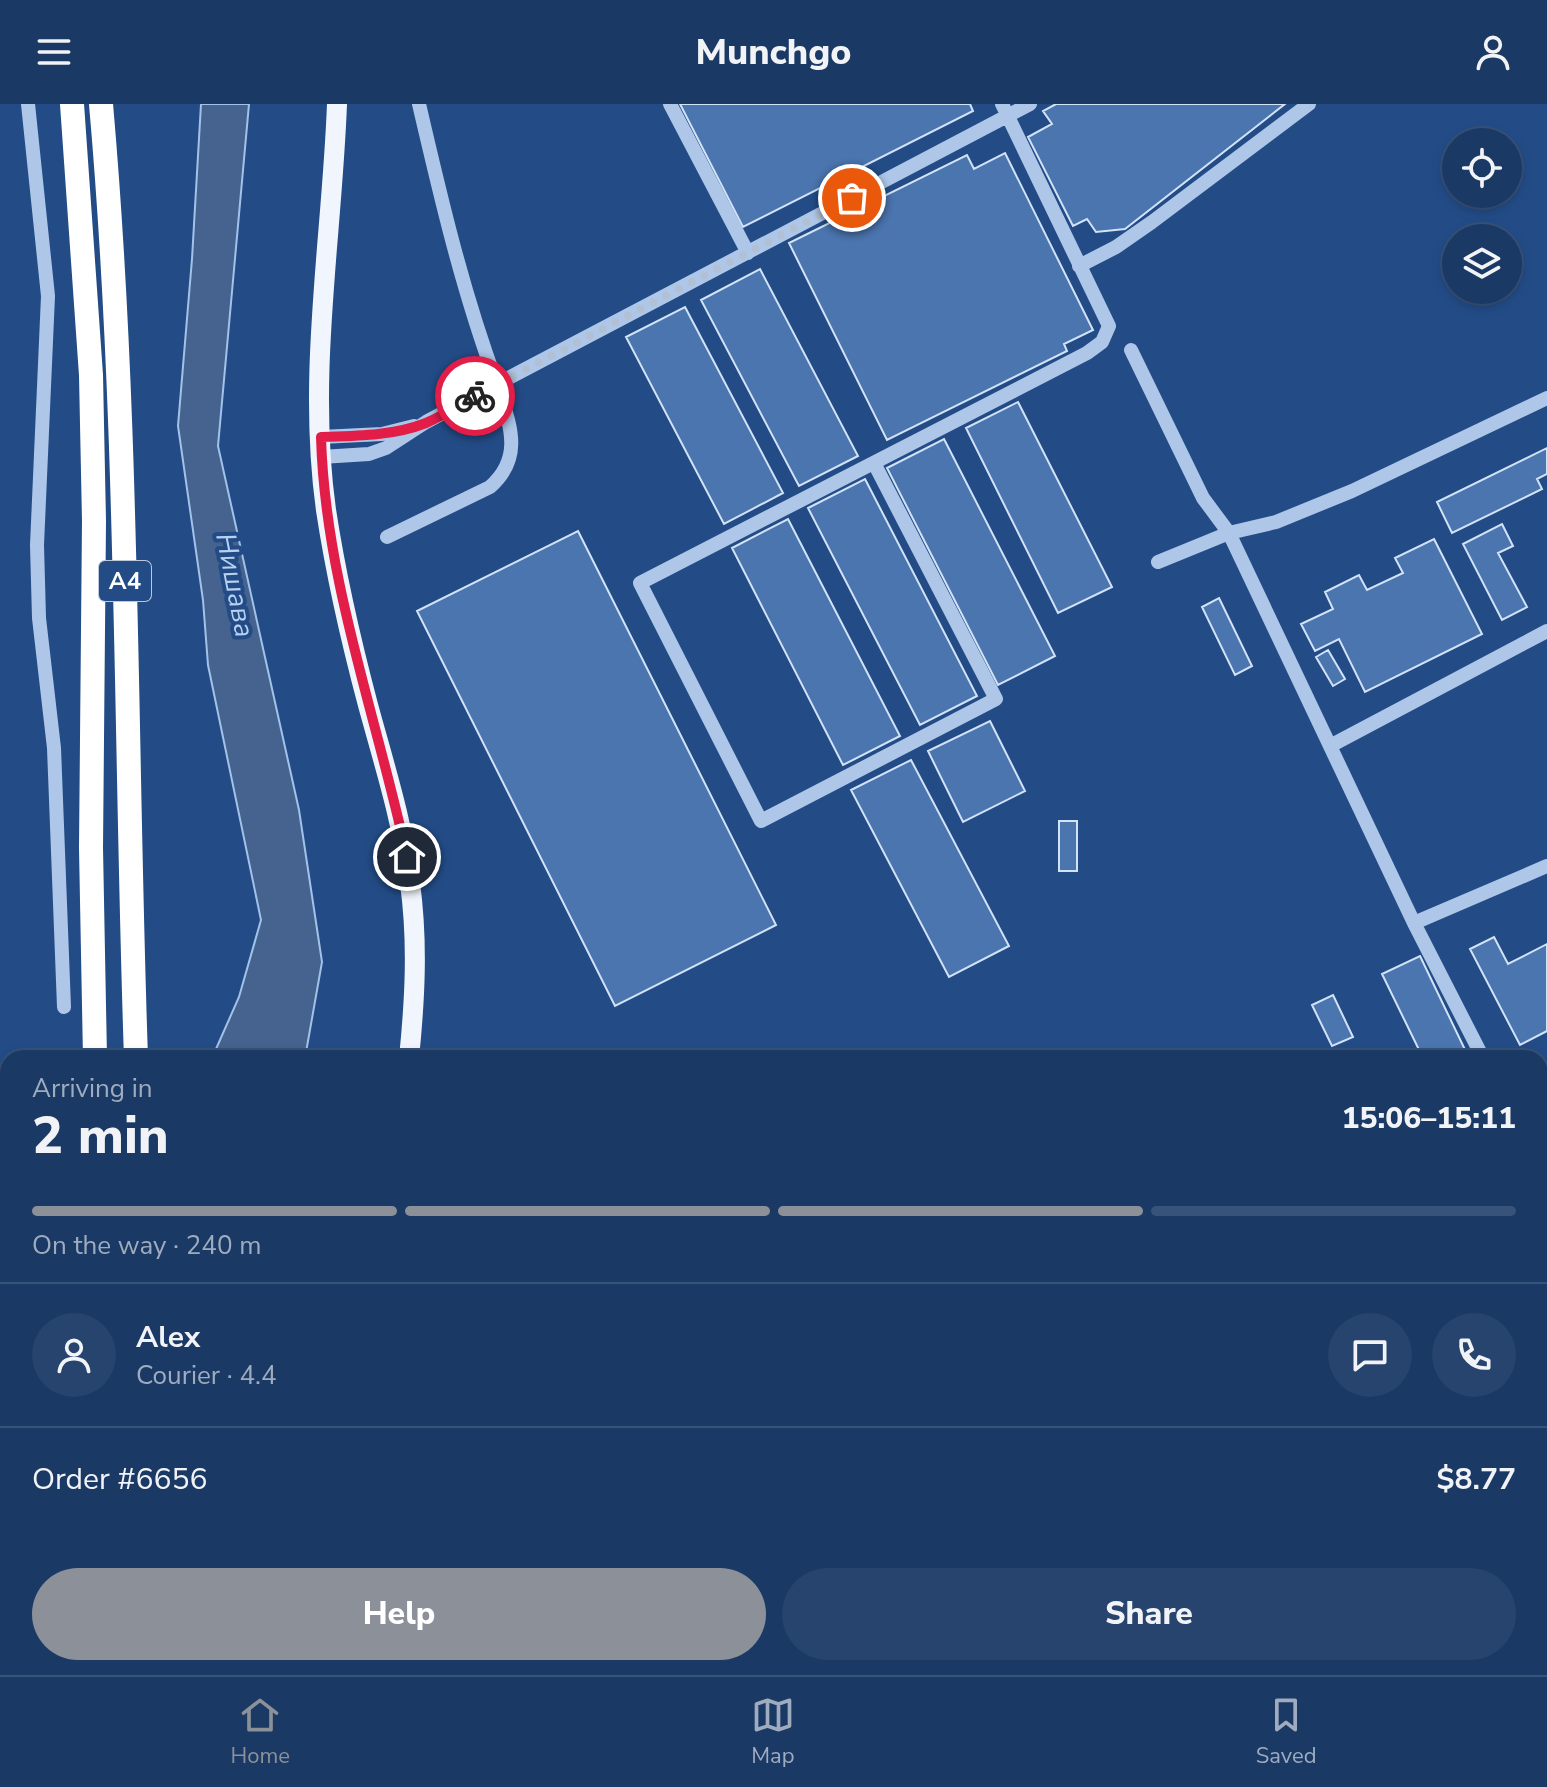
<!DOCTYPE html>
<html lang="en">
<head>
<meta charset="utf-8">
<style>
	:root { --surface:#1a3965; --page:#27446e; --text:#f1f3f6; --muted:#9facbf; --line:#385379; --accent:#8c9099 }
	body { margin:0; font-family:"Nunito Sans",sans-serif; background:var(--page); color:var(--text); height:100vh; display:flex; flex-direction:column; font-size:30px; white-space:nowrap }
	* { box-sizing:border-box; margin:0 }
	p { font-size:26px; color:var(--muted) }
	.icon { flex:none; width:44px; height:44px; fill:none; stroke:currentColor; stroke-width:2; stroke-linecap:round; stroke-linejoin:round }
	.map { position:relative; flex:1; overflow:hidden }
	.details { position:absolute; left:0px; top:946px; width:1548px; height:626px; display:flex; flex-direction:column; background:var(--surface); border-radius:24px 24px 0 0; box-shadow:0 4px 12px #0003,0 0 0 2px var(--line) }
	.details>* { flex:none }
	.tools { position:absolute; left:1442px; top:24px; display:grid; gap:16px }
	.tools a { display:grid; place-items:center; width:80px; height:80px; border-radius:50%; background:var(--surface); box-shadow:0 4px 12px #0003,0 0 0 2px var(--line); font-size:40px }
	.pin { position:absolute; display:grid; place-items:center; width:68px; height:68px; color:#fff; margin:-34px; border:4px solid #fff; border-radius:50%; box-shadow:0 2px 8px #0007 }
	.courier { position:absolute; display:grid; place-items:center; width:80px; height:80px; margin:-40px; border:6px solid #e11d48; border-radius:50%; background:#fff; color:#222; box-shadow:0 2px 10px #0007 }
	.overview em { font-style:normal; font-weight:800 }
	.overview div { display:flex; flex-direction:column-reverse }
	.overview { display:flex; align-items:center; justify-content:space-between; height:136px; padding:0 32px }
	h1 { font-size:52px; font-weight:800; line-height:60px }
	.bar { display:grid; grid-template-columns:repeat(4,1fr); gap:12px 8px; align-content:center; height:96px; padding:0 32px }
	.bar i { height:10px; border-radius:6px; background:var(--line) }
	.bar .selected { background:var(--accent) }
	.bar p { grid-column:span 4 }
	.line { display:flex; align-items:center; gap:20px; padding:0 32px; border-top:2px solid var(--line) }
	.line div { flex:1 }
	.round { display:grid; place-items:center; flex:none; width:84px; height:84px; border-radius:42px; background:var(--page) }
	.action { display:flex; gap:16px; margin-top:auto; padding:16px 32px }
	.action a { flex:1; height:92px; border-radius:48px; background:var(--accent); color:#fff; font-size:32px; font-weight:800; line-height:92px; text-align:center }
	.action a+a { background:var(--page); color:var(--text) }
	header { display:flex; justify-content:space-between; align-items:center; height:104px; padding:0 32px; background:var(--surface); font-size:36px; font-weight:800 }
	.menu { display:flex; justify-content:space-around; align-items:center; height:112px; border-top:2px solid var(--line); background:var(--surface); font-size:22px; color:var(--muted) }
	.menu a { display:grid; justify-items:center; gap:4px }
	.menu .selected { color:var(--accent) }
	.map>svg:first-child { display:block }
	.water { fill:#45638e; stroke:#a2c2ea; stroke-width:2 }
	.building { fill:#4b75af; stroke:#d2e2f7; stroke-width:2 }
	.lines { fill:none; stroke-linecap:round; stroke-linejoin:round }
	.minor { stroke:#aec7e9; stroke-width:14 }
	.major { stroke:#f1f6fe; stroke-width:20 }
	.highway { stroke:#fff; stroke-width:24 }
	.done { stroke:#b2c0d5; stroke-width:8; stroke-dasharray:0 14.4 }
	.route { stroke:#e11d48; stroke-width:10 }
	.labels { text-anchor:middle; stroke-width:8; stroke-linejoin:round; paint-order:stroke }
	.shield { fill:#234c87; stroke:#bdc9db; stroke-width:2 }
	.shield-label { font-size:24px; font-weight:bold; fill:#fff }
	.water-label { font-size:28px; font-style:italic; fill:#b9d1f1; stroke:#234c87 }
</style>
</head>
<body>
<header><svg class="icon" aria-label="menu" viewBox="0 0 24 24"><path d="M4 6h16M4 12h16M4 18h16"/></svg>Munchgo<svg class="icon" aria-label="person" viewBox="0 0 24 24"><circle cx="12" cy="8" r="4"/><path d="M4 21q1-7 8-7t8 7"/></svg></header>
<div class="map">
<svg width="1547" height="1571" viewBox="0 0 1547 1571">
	<rect width="100%" height="100%" fill="#234c87"/>
	<path class="water" d="M201,0H249L218,342L299,706L322,858L305,954H212L239,893L261,816L208,561L203,496L178,322L192,155Z
		M454,1564H566L584,1571H451Z"/>
	<path class="building" d="M680,0H970L973,7L743,123Z
		M1056,0H1285L1125,125L1096,128L1087,115L1073,122L1028,33L1052,20L1043,7Z
		M1005,49L1093,226L1064,240L1067,247L887,336L789,139L967,51L974,65Z
		M760,165L858,352L799,382L701,196Z
		M685,203L783,389L724,420L626,233Z
		M1018,298L1112,483L1058,509L966,324Z
		M944,335L1055,552L998,581L887,364Z
		M1547,344V370L1537,375L1542,385L1452,429L1437,398Z
		M865,375L977,592L920,621L808,404Z
		M788,415L900,632L843,661L732,444Z
		M1502,420L1513,442L1498,449L1527,503L1502,516L1463,440Z
		M578,427L776,821L615,902L417,507Z
		M1434,435L1482,530L1365,588L1339,535L1315,547L1301,520L1333,505L1325,488L1359,471L1367,486L1403,469L1395,454Z
		M1219,494L1252,562L1235,571L1202,503Z
		M1328,546L1345,575L1333,582L1316,553Z
		M990,617L1025,687L963,718L928,647Z
		M911,656L1009,842L949,873L851,686Z
		M1059,717H1077V767H1059Z
		M1494,833L1508,860L1547,840V927L1520,941L1470,845Z
		M1420,852L1469,954H1423L1382,870Z
		M1333,891L1353,933L1332,942L1312,901Z
		M1547,1035V1225L1540,1228V1039Z
		M1547,1424V1521L1540,1525V1428Z
		M1205,1564H1411L1413,1567L1405,1571H1209Z"/>
	<g class="lines">
		<path class="minor" d="M28,0L48,192L37,441L39,514L54,644L64,903
			M670,0L748,149
			M1079,162L1116,143L1152,118L1309,0
			M1131,246L1203,394L1229,429L1330,642L1547,527
			M321,333L382,330L414,322
			M321,353L369,350L386,344L426,318L497,280C463,189 441,95 419,0
			M874,359L996,595L761,717L640,479L1087,249L1102,238L1109,222L1002,0
			M387,433L490,383C525,352 509,319 497,280L1030,0
			M1158,458L1229,429L1276,418L1352,387L1547,294
			M1330,642L1414,819L1483,954
			M1414,819L1547,762
			M1540,1026L1547,1022
			M1540,1282L1547,1278
			M220,1564V1571"/>
		<path class="major" d="M337,0C332,134 307,271 326,406C336,472 351,537 368,601C384,660 403,719 410,779C418,838 415,895 409,954
			M435,1571L438,1564"/>
		<path class="highway" d="M72,0L91,271L94,417L91,744L95,954
			M101,0C129,317 125,636 136,954
			M100,1571V1564
			M158,1571V1564"/>
	</g>
	<g class="lines">
		<path class="done" d="M475,292L852,94"/>
		<path class="route" d="M407,753C377,613 325,477 321,333C356,332 393,332 426,319C443,312 459,301 475,292"/>
	</g>
	<g class="labels">
		<rect class="shield" x="99" y="457" width="52" height="40" rx="6"/>
		<g class="shield-label">
			<text x="125" y="485">A4</text>
		</g>
		<g class="water-label">
			<text transform="translate(236 481) rotate(79)" y="10">Нишава</text>
		</g>
	</g>
</svg>
<div class="tools">
<a><svg class="icon" aria-label="locate" viewBox="0 0 24 24"><circle cx="12" cy="12" r="6"/><path d="M12 2v4M12 18v4M2 12h4M18 12h4"/></svg></a>
<a><svg class="icon" aria-label="layers" viewBox="0 0 24 24"><path d="M12 4l9 5-9 5-9-5zM3 14l9 5 9-5"/></svg></a>
</div>
<div class="pin" style="left:852px;top:94px;background:#ea580c"><svg class="icon" aria-label="bag" viewBox="0 0 24 24"><path d="M5 8h14l-1 12H6zM9 8a3 3 0 0 1 6 0"/></svg></div>
<div class="pin" style="left:407px;top:753px;background:#1f2937"><svg class="icon" aria-label="home" viewBox="0 0 24 24"><path d="M3 11l9-7 9 7M6 9v11h12V9"/></svg></div>
<div class="courier" style="left:475px;top:292px"><svg class="icon" aria-label="bike" viewBox="0 0 24 24"><circle cx="6" cy="16" r="4"/><circle cx="18" cy="16" r="4"/><path d="M6 16l4-8h5l3 8M10 8l3 8H6M13 5h3"/></svg></div>
<section class="details">
<div class="overview"><div><h1>2 min</h1><p>Arriving in</p></div><em>15:06–15:11</em></div>
<div class="bar"><i class="selected"></i><i class="selected"></i><i class="selected"></i><i></i><p>On the way · 240 m</p></div>
<div class="line" style="height:144px"><a class="round"><svg class="icon" aria-label="person" viewBox="0 0 24 24"><circle cx="12" cy="8" r="4"/><path d="M4 21q1-7 8-7t8 7"/></svg></a><div><b>Alex</b><p>Courier · 4.4</p></div><a class="round"><svg class="icon" aria-label="chat" viewBox="0 0 24 24"><path d="M4 5h16v11H9l-5 4z"/></svg></a><a class="round"><svg class="icon" aria-label="phone" viewBox="0 0 24 24"><path d="M5 4h4l2 5-3 2q2 4 5 5l2-3 5 2v4C11 20 4 13 5 4z"/></svg></a></div>
<div class="line" style="height:104px"><div>Order #6656</div><b>$8.77</b></div>
<div class="action"><a>Help</a><a>Share</a></div>
</section>
</div>
<nav class="menu">
<a class="selected"><svg class="icon" aria-label="home" viewBox="0 0 24 24"><path d="M3 11l9-7 9 7M6 9v11h12V9"/></svg>Home</a>
<a><svg class="icon" aria-label="map" viewBox="0 0 24 24"><path d="M3 6l6-2 6 2 6-2v14l-6 2-6-2-6 2zM9 4v14M15 6v14"/></svg>Map</a>
<a><svg class="icon" aria-label="saved" viewBox="0 0 24 24"><path d="M7 4h10v16l-5-4-5 4z"/></svg>Saved</a>
</nav>
</body>
</html>
